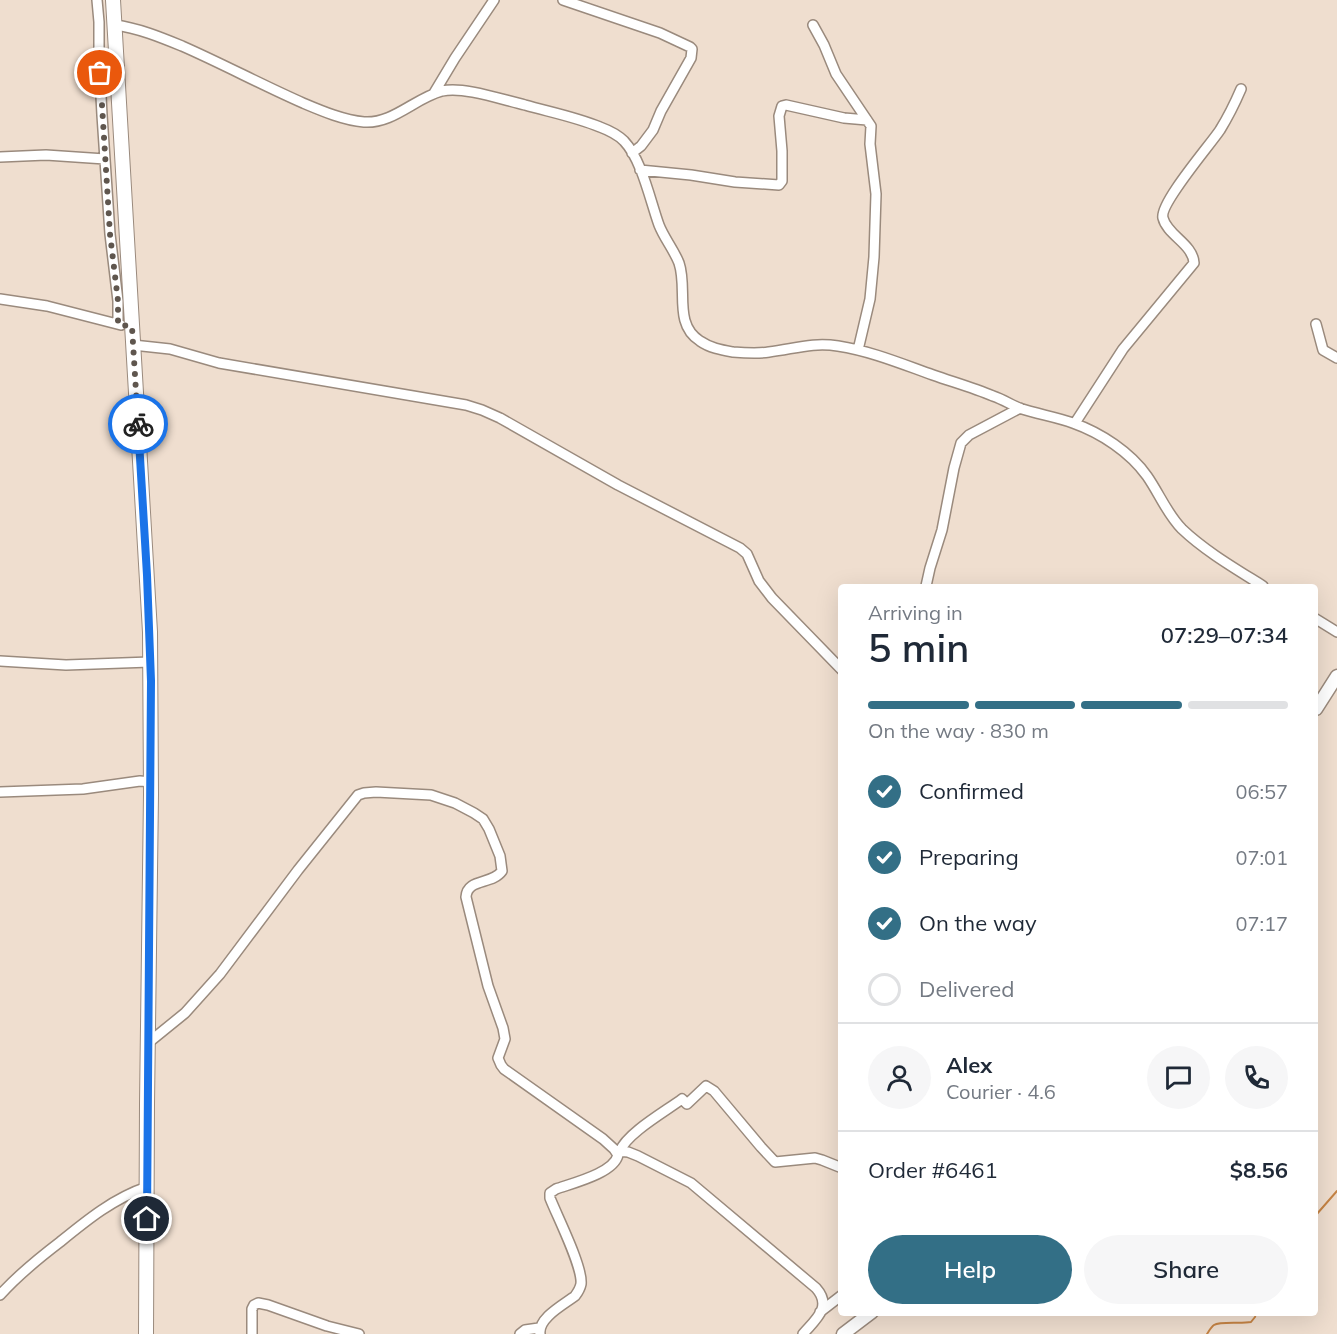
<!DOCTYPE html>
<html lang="en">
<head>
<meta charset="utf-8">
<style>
	:root { --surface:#fff; --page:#f6f6f7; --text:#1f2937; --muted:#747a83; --line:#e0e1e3; --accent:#336f86 }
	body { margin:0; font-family:Mulish,sans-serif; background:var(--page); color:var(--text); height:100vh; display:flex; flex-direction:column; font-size:22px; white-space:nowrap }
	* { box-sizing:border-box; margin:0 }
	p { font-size:20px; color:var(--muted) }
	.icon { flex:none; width:33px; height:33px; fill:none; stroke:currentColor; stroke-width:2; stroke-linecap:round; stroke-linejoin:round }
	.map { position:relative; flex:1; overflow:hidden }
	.drawer { position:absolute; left:838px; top:584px; width:480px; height:732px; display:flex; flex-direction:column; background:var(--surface); border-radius:6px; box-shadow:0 6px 24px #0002 }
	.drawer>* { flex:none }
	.pin { position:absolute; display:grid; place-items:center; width:51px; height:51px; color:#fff; margin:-26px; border:3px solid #fff; border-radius:50%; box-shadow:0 2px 6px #0007 }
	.courier { position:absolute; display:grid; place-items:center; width:60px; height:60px; margin:-30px; border:4px solid #1a73e8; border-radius:50%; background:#fff; color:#222; box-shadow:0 2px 8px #0007 }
	.overview em { font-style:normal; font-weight:600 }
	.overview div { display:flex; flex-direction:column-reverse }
	.overview { display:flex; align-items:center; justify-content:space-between; height:102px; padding:0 30px }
	h1 { font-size:39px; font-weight:600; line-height:45px }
	.bar { display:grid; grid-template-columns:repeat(4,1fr); gap:9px 6px; align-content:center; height:72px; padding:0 30px }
	.bar i { height:8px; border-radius:4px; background:var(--line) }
	.bar .active { background:var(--accent) }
	.bar p { grid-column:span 4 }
	.line { display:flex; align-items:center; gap:15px; padding:0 30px; border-top:2px solid var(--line) }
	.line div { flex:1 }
	.round { display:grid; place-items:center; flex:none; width:63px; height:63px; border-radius:32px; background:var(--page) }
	ol { padding:0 30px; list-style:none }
	li { display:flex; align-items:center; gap:18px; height:66px }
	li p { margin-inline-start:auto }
	li .icon { padding:6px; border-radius:50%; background:var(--accent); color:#fff; stroke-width:4 }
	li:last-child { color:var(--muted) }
	li i { width:33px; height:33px; border:3px solid var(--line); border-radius:50% }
	.primary-button { display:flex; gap:12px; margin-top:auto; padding:12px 30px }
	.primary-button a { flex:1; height:69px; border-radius:36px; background:var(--accent); color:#fff; font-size:24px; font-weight:600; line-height:69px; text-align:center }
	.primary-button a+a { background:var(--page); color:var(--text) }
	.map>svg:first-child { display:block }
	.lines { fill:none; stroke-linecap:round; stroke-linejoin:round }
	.stream { stroke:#c58344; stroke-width:2 }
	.minor-casing { stroke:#9a8a7d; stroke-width:12 }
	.major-casing { stroke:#9a8a7d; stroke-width:15 }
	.highway-casing { stroke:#9a8a7d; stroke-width:16 }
	.minor { stroke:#fff; stroke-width:9 }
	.major { stroke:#fff; stroke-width:12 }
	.highway { stroke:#fff; stroke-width:14 }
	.done { stroke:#5f564e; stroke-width:6; stroke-dasharray:0 10.8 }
	.route { stroke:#1a73e8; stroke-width:8 }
</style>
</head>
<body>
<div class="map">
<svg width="1337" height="1334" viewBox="0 0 1337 1334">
	<rect width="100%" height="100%" fill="#efdecf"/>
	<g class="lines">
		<path class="stream" d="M1316,1215L1337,1191
			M1207,1334C1209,1331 1211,1327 1214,1325C1220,1321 1242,1324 1251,1322L1255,1317L1256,1312"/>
		<g class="minor-casing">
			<path id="minor" d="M97,0L99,22V59L102,115L110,234L118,301V324
				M563,0L660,33L690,47L692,49L691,58L661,111L653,130L641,146L632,153
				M115,25C138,28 160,37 182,46C223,64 262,85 303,103C322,111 343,120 364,122C393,124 415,98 442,91C464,86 503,100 525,105C550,112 576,117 600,127C608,130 617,134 624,141C642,160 650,200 659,225C664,238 674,250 679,263C688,289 673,324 700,341C710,348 722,350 733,352C745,353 757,354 769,352C794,349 812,342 838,346C871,351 902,364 933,375C953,382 974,388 993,396C1002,399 1010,404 1019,408C1037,414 1056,417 1073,423C1101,433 1130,452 1147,476C1159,493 1167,514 1182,529C1205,551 1236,569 1263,586
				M813,25L824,45L836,74L871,126L870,144L876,194L874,257L870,299L858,350
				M434,93L455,58L494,0
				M0,157L46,155L105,159
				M640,170L691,175L735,182L779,185L782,181V151L779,116L782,106L786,105L844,118L867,120
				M0,299L47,306L121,325
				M1316,324L1323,350L1337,358
				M133,345L170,349L219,363L466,405L482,410L500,418L618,485L740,548L747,554L759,581L772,598L842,670
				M1075,423L1123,349L1194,263C1193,244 1167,235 1163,218C1159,204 1210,145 1220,130C1228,117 1235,103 1241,89
				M926,586L930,568L942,530L954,468L961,443L969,435L1020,408
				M1316,619L1337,632
				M0,661L66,665L150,662
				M0,792L83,789L140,781L151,782
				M148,1043L185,1013L220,974L298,870L358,795L364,793L376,792L431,795L455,803L474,813L483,819L489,829L500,856L502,871C492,885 467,878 466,897L488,986L503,1028L505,1039L498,1058L501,1065L504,1069L603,1139L614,1149L618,1155C614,1173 573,1183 556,1189L550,1193V1198C557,1216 583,1267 581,1284C580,1289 578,1292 575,1296C563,1305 538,1318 540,1334
				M616,1151L628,1152L638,1156L691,1183L816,1288C833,1307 815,1320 803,1334
				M620,1151C627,1133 666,1111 682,1099L687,1104L706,1086L714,1091L761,1147L775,1162L815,1158L822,1160L842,1168
				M0,1295C18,1275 39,1258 60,1242C87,1220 114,1198 147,1187
				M820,1312L842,1295
				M252,1334V1309L254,1305L258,1303L268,1305L327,1326L359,1334
				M520,1334L525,1330L539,1328"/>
		</g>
		<g class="major-casing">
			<path id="major" d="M1316,709L1337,676
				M843,1334L872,1312"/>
		</g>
		<g class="highway-casing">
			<path id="highway" d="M113,0L150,632L151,794L147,1104L146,1334"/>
		</g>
		<use href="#minor" class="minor"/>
		<use href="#major" class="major"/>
		<use href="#highway" class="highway"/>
	</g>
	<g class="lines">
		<path class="done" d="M100,73L110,234L118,301V324L132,327L138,424"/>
		<path class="route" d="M138,424L147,575L151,681L147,1219"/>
	</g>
</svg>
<div class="pin" style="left:100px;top:73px;background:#ea580c"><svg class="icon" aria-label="bag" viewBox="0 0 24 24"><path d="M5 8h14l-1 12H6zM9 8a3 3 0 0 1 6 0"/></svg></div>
<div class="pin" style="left:147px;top:1219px;background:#1f2937"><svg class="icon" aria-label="home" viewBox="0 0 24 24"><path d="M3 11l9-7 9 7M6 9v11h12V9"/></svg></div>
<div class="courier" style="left:138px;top:424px"><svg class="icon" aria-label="bike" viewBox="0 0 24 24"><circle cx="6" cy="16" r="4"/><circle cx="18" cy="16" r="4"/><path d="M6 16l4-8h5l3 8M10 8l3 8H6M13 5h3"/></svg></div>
<section class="drawer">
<div class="overview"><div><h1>5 min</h1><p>Arriving in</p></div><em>07:29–07:34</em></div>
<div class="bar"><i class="active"></i><i class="active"></i><i class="active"></i><i></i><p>On the way · 830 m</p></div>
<ol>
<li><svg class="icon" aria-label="check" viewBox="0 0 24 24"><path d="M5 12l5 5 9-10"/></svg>Confirmed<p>06:57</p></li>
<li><svg class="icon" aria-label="check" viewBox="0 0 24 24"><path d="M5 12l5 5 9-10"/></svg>Preparing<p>07:01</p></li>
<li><svg class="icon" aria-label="check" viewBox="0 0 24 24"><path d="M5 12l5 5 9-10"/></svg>On the way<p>07:17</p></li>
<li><i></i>Delivered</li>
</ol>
<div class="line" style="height:108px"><a class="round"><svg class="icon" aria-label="person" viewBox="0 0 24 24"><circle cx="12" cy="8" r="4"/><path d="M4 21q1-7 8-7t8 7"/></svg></a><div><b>Alex</b><p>Courier · 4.6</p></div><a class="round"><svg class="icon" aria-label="chat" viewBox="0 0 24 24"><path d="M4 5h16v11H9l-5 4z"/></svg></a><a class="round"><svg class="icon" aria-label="phone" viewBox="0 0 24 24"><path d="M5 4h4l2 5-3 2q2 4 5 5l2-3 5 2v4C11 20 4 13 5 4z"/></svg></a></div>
<div class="line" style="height:78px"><div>Order #6461</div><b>$8.56</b></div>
<div class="primary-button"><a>Help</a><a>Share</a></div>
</section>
</div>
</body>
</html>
